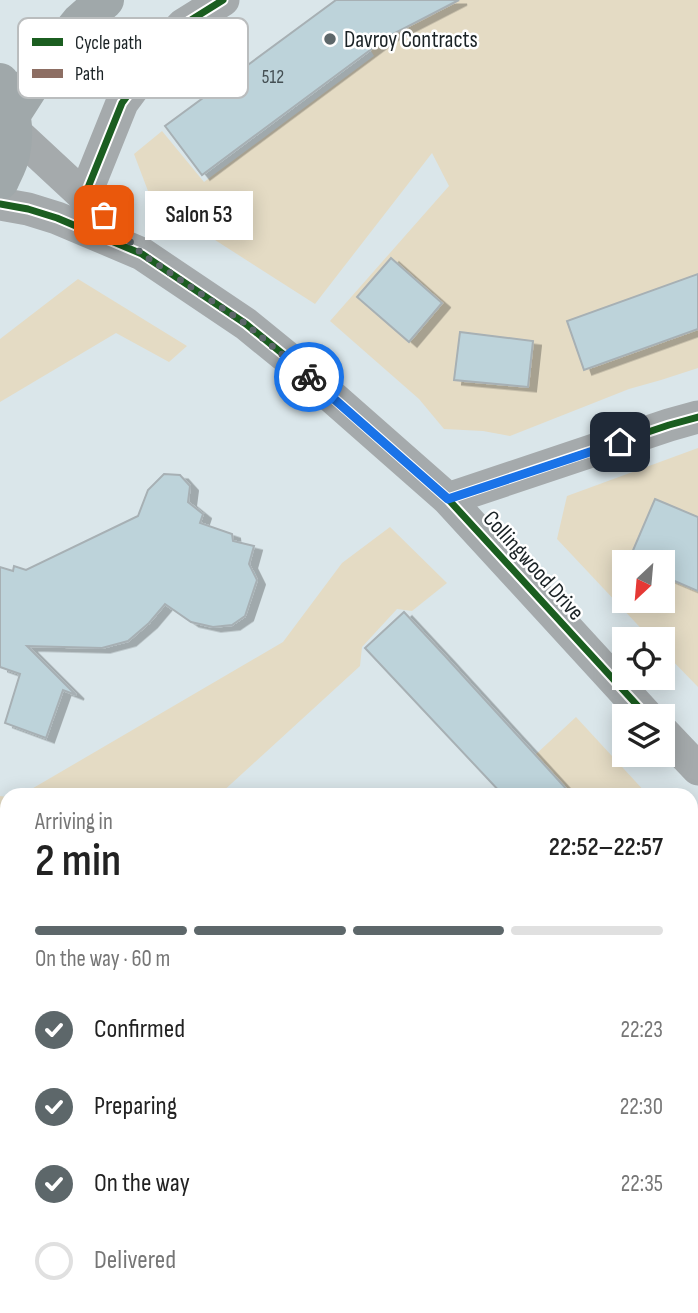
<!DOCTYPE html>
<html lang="en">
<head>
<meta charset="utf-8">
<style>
	:root { --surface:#fff; --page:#f6f6f6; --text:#222; --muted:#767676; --line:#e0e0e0; --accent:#5d676a }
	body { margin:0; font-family:"Sofia Sans Condensed",sans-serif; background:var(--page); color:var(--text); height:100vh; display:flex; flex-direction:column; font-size:26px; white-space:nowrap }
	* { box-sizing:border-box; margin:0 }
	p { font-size:23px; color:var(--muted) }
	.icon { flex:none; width:38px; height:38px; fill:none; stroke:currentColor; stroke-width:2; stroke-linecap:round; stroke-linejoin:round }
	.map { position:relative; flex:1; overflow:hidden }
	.details { position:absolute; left:0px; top:788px; width:698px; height:527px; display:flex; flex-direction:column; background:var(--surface); border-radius:21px 21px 0 0; box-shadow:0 4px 18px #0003 }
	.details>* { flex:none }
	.needle { width:46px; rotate:206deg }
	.fabs { position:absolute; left:612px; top:550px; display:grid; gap:14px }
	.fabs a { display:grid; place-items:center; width:63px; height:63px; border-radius:0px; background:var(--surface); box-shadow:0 4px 18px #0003; font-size:35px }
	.pin { position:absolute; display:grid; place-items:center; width:60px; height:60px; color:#fff; margin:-30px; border-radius:14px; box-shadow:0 4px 10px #0006 }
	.courier { position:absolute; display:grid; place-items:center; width:70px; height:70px; margin:-35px; border:5px solid #1a73e8; border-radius:50%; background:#fff; color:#222; box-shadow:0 2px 9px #0007 }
	.bubble { position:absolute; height:49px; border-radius:0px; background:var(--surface); box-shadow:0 4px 18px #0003; font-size:23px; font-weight:600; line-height:49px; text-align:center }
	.headline em { font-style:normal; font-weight:600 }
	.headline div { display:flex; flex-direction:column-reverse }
	.headline { display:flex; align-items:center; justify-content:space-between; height:119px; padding:0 35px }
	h1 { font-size:46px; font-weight:600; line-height:52px }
	.bar { display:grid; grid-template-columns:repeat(4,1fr); gap:10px 7px; align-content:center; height:84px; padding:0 35px }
	.bar i { height:9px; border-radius:5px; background:var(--line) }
	.bar .selected { background:var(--accent) }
	.bar p { grid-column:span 4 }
	ol { padding:0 35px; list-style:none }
	li { display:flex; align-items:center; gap:21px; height:77px }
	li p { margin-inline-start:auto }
	li .icon { padding:7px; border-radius:50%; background:var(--accent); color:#fff; stroke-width:4 }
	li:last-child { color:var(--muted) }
	li i { width:38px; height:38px; border:4px solid var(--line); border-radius:50% }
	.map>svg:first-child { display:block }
	.green { fill:#e4dbc4; fill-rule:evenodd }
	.building { fill:#bdd3da; stroke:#a7b0b4; stroke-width:2; filter:url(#shadow) }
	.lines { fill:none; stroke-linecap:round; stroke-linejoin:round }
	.street { stroke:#a5aaac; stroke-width:33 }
	.highway { stroke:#a0a8aa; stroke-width:38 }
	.quiet { stroke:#8d6e63; stroke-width:5; stroke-dasharray:10 5; stroke-linecap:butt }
	.cycleway-casing { stroke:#fff; stroke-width:11 }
	.cycleway { stroke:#1b5e20; stroke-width:7 }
	.done { stroke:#5d676a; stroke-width:7; stroke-dasharray:0 12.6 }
	.route { stroke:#1a73e8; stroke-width:9 }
	.poi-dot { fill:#5d676a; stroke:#fff; stroke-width:2.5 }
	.labels { text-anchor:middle; stroke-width:5; stroke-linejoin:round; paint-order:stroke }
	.number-label { font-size:19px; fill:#444f53 }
	.poi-label { font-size:23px; fill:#1a2225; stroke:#fff; text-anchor:start }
	.street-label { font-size:23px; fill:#1a2225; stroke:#fff }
	.key { fill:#fff; stroke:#babdbe; stroke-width:2 }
	.key-label { font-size:19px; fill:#1a2225 }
</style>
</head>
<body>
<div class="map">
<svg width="698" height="1313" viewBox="0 0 698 1313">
	<defs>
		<filter id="shadow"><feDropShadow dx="8" dy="4.5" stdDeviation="0" flood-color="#0004"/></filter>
	</defs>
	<rect width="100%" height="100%" fill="#dae6ea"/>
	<path class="green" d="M342,0H698V368L661,380L629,389L510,436L483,431L444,429L419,399L330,321L449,186L432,153L315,304L151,199L134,154L162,131L204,182L374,56Z
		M78,279L187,346L169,362L116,333L0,402V339Z
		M698,448V687L663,651V639H651L557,539L567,496ZM625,562H663V600H625Z
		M390,527L447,583L412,611L397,609L362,647L360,666L220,794H23L283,642L342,563Z
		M576,717L647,794H493Z
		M0,796L7,797V1307H691V1032L698,1027V1313H0Z
		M691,841L698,849V966L691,971Z"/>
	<path class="building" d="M336,0H459L389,36L202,175L165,126Z
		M391,258L442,303L409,342L357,297Z
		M698,274V329L584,370L567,321Z
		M460,332L533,341L528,387L454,380Z
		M164,474L180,475L190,486L188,502L203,514L200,523L232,534L233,541L254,546L249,564L257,580L245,616L232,625L213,627L191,622L165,604L149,623L128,641L102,648L27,646L76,695L63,690L46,738L5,723L20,674L0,667V567L13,571L14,566L26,570L138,516L148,490Z
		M655,499L698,517V591L663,576V562H628Z
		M404,612L445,656L571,794H502L365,648Z"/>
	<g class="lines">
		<path class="street" d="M13,130L98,209
			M85,195L122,103L168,41L183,25L223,0
			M0,204L28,209L57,218L142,254L246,324L289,359L448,499L647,716
			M448,499L669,425L698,417
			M663,732L698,769
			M691,1005L698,999"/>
		<path class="highway" d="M0,82C12,103 16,130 11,154C9,163 4,172 0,181
			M12,114L39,72L80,22L105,0"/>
		<path class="quiet" d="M0,995L7,996"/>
		<g class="cycleway-casing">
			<path id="cycleway" d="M85,195L122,103L168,41L183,25L223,0
				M0,204L28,209L57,218L142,254L246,324L289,359L448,499L647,716
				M448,499L669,425L698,417"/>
		</g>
		<use href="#cycleway" class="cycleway"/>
	</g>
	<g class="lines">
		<path class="done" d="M104,215L142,254L246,324L309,377"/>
		<path class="route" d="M309,377L448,499L620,442"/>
	</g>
	<circle class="poi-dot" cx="330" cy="39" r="7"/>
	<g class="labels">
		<g class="number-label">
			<text x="273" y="83">512</text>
		</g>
		<g class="poi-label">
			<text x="344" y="47">Davroy Contracts</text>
		</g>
		<g class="street-label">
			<text transform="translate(534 565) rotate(48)" y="8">Collingwood Drive</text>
		</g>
	</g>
	<rect x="18" y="18" width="230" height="80" rx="10" class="key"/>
	<rect x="32" y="38" width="31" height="8" fill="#1b5e20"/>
	<rect x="32" y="69" width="31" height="9" fill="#8d6e63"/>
	<g class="key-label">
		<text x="75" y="49">Cycle path</text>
		<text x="75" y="80">Path</text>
	</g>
</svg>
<div class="fabs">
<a><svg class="needle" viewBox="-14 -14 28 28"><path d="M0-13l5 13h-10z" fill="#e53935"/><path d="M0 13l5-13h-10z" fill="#767676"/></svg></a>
<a><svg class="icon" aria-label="locate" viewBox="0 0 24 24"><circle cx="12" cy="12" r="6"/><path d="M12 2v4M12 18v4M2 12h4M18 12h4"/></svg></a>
<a><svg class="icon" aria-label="layers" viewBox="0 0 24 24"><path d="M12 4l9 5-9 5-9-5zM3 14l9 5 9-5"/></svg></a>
</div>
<div class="pin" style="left:104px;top:215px;background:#ea580c"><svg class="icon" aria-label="bag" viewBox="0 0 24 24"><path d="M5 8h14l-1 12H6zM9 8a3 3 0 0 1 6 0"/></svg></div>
<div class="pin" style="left:620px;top:442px;background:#1f2937"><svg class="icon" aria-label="home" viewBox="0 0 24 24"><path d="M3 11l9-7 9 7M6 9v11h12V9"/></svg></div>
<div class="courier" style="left:309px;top:377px"><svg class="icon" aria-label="bike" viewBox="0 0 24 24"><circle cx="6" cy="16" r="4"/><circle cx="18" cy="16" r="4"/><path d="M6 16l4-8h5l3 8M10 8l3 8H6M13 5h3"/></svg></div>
<div class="bubble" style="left:145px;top:191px;width:108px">Salon 53</div>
<section class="details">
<div class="headline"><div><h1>2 min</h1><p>Arriving in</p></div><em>22:52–22:57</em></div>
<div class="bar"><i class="selected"></i><i class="selected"></i><i class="selected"></i><i></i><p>On the way · 60 m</p></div>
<ol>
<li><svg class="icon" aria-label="check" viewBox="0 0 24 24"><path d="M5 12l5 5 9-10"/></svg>Confirmed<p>22:23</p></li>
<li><svg class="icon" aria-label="check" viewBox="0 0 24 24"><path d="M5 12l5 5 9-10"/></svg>Preparing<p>22:30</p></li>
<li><svg class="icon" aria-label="check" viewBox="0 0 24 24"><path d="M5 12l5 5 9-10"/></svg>On the way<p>22:35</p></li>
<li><i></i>Delivered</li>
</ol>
</section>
</div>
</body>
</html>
